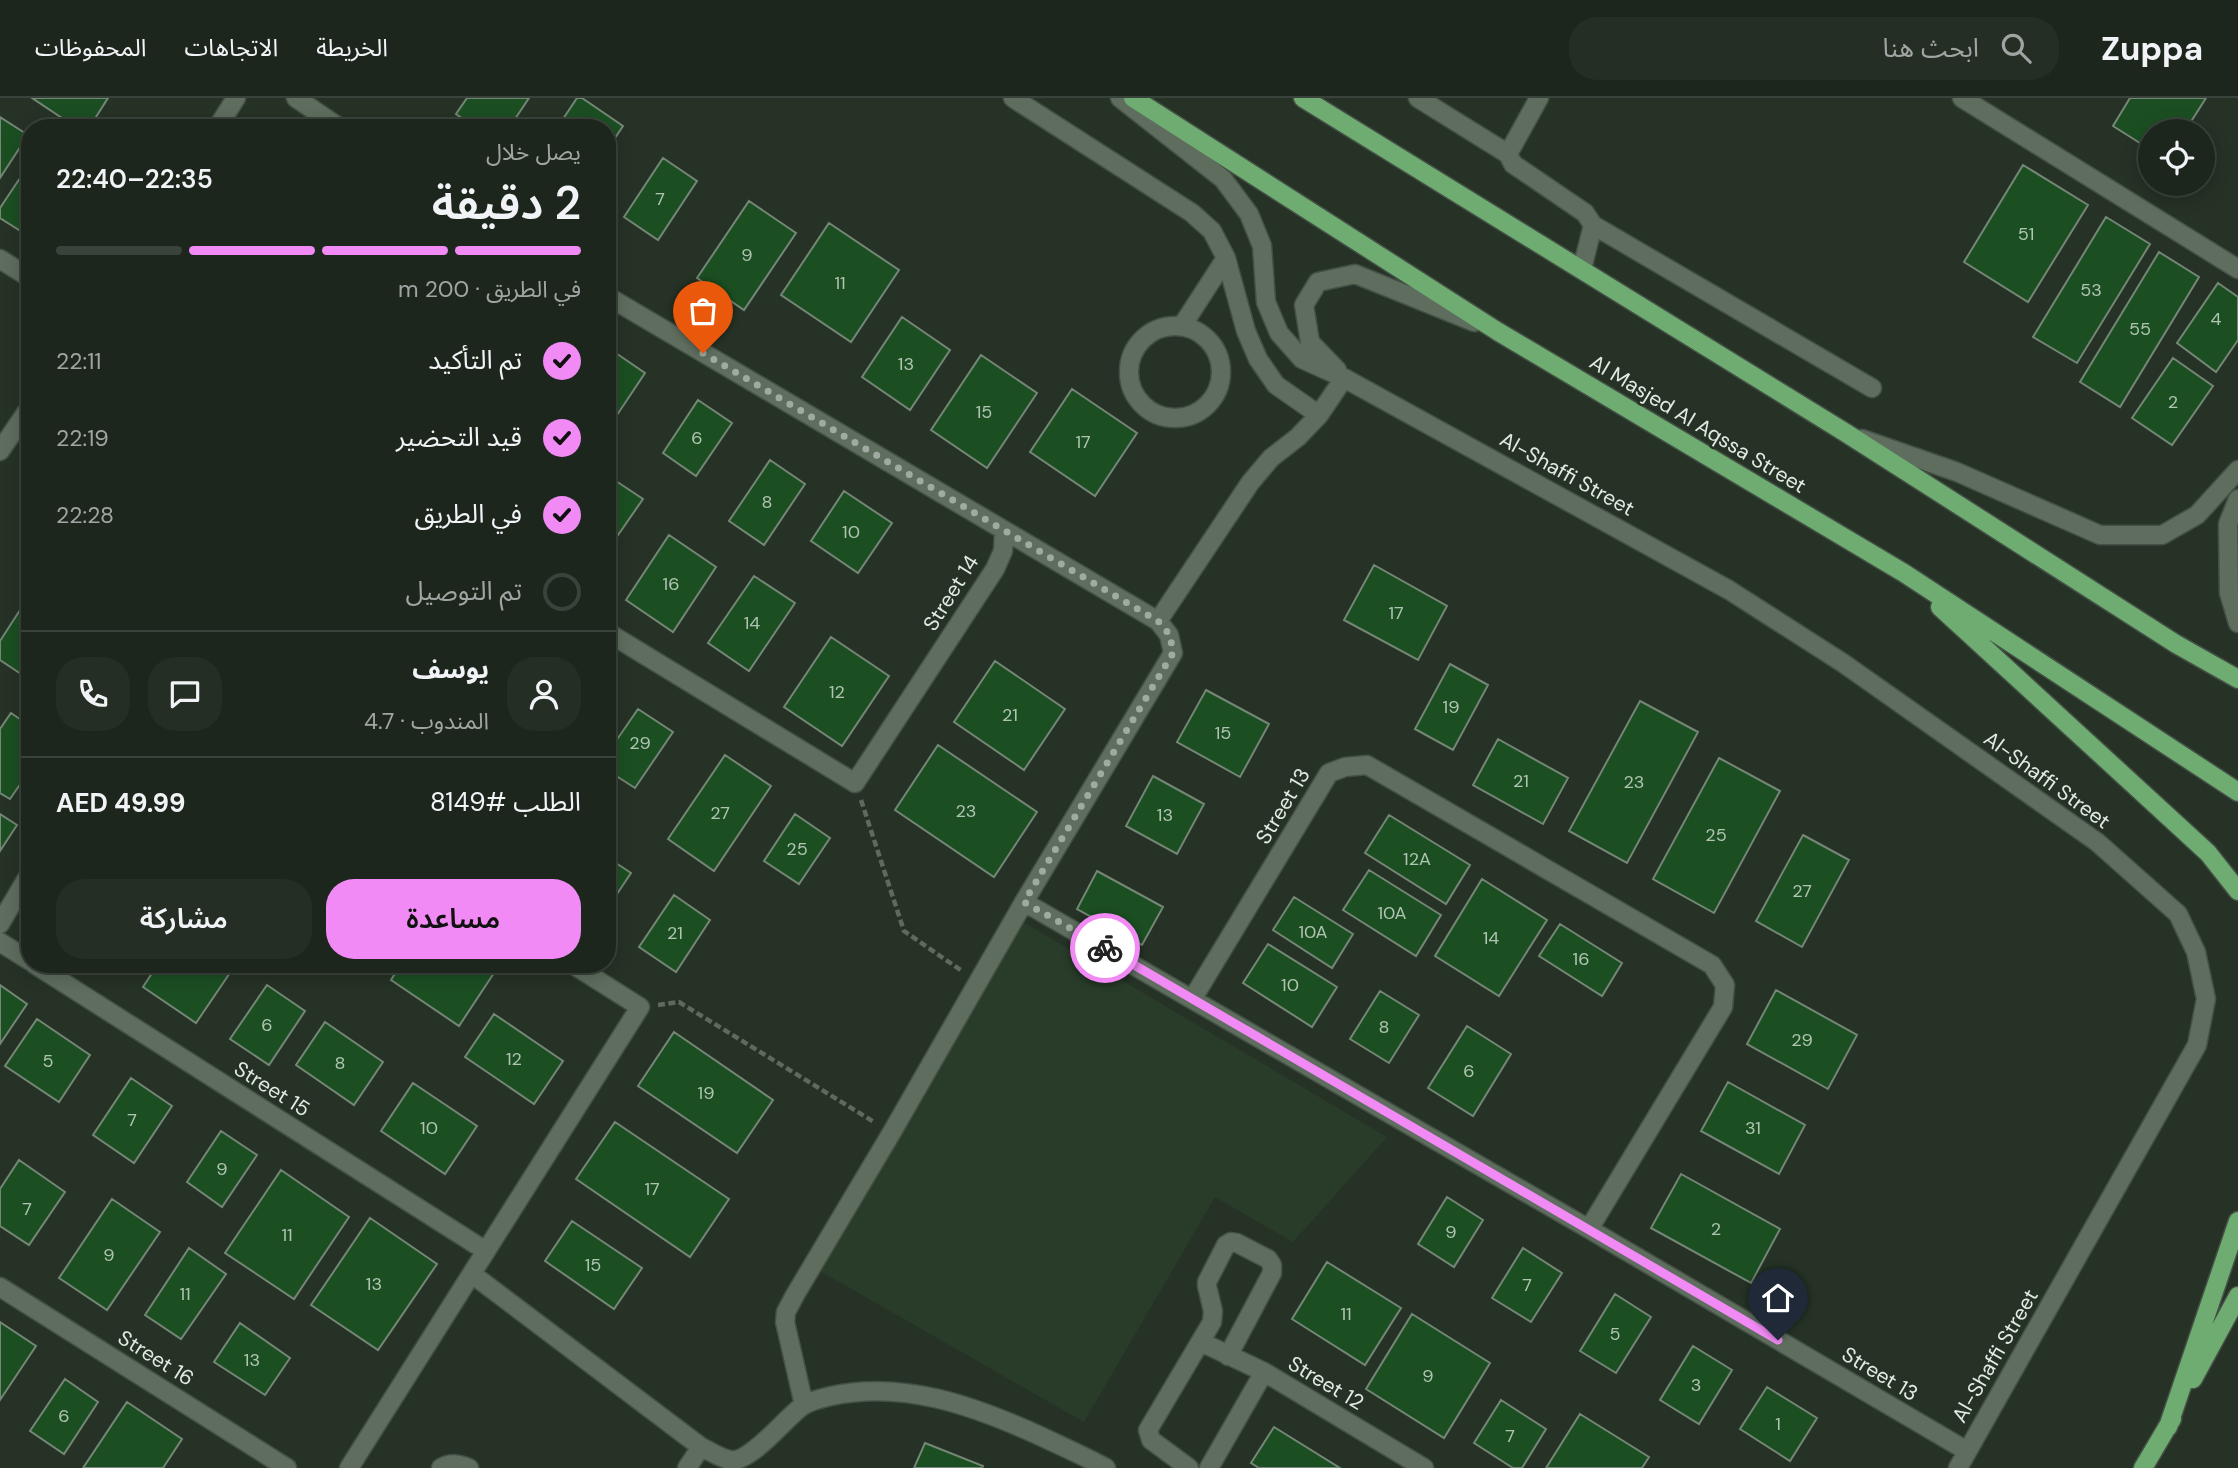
<!DOCTYPE html>
<html lang="ar">
<head>
<meta charset="utf-8">
<style>
	:root { --surface:#1c261c; --page:#252e25; --text:#f1f3f6; --muted:#a0a5a3; --line:#3a433b; --accent:#f18af4 }
	body { margin:0; font-family:"DM Sans","Noto Sans Arabic",sans-serif; background:var(--page); color:var(--text); direction:rtl; height:100vh; display:flex; flex-direction:column; font-size:26px; white-space:nowrap }
	* { box-sizing:border-box; margin:0 }
	p { font-size:23px; color:var(--muted) }
	.icon { flex:none; width:38px; height:38px; fill:none; stroke:currentColor; stroke-width:2; stroke-linecap:round; stroke-linejoin:round }
	.map { position:relative; flex:1; overflow:hidden; direction:ltr }
	.panel { position:absolute; left:21px; top:21px; width:595px; height:854px; display:flex; flex-direction:column; background:var(--surface); border-radius:28px; box-shadow:0 4px 18px #0003,0 0 0 2px var(--line); direction:rtl }
	.panel>* { flex:none }
	.fabs { position:absolute; left:2138px; top:21px; display:grid; gap:14px }
	.fabs a { display:grid; place-items:center; width:77px; height:77px; border-radius:50%; background:var(--surface); box-shadow:0 4px 18px #0003,0 0 0 2px var(--line); font-size:35px }
	.pin { position:absolute; display:grid; place-items:center; width:60px; height:60px; color:#fff; margin:-72px -30px; border-radius:50% 50% 50% 0; rotate:-45deg; box-shadow:0 0 7px #0007 }
	.pin .icon { rotate:45deg }
	.courier { position:absolute; display:grid; place-items:center; width:70px; height:70px; margin:-35px; border:5px solid #f18af4; border-radius:50%; background:#fff; color:#222; box-shadow:0 2px 9px #0007 }
	.headline em { font-style:normal; font-weight:600 }
	.headline div { display:flex; flex-direction:column-reverse }
	.headline { display:flex; align-items:center; justify-content:space-between; height:119px; padding:0 35px }
	h1 { font-size:46px; font-weight:600; line-height:52px }
	.bar { display:grid; grid-template-columns:repeat(4,1fr); gap:10px 7px; align-content:center; height:84px; padding:0 35px }
	.bar i { height:9px; border-radius:5px; background:var(--line) }
	.bar .selected { background:var(--accent) }
	.bar p { grid-column:span 4 }
	.line { display:flex; align-items:center; gap:18px; padding:0 35px; border-top:2px solid var(--line) }
	.line div { flex:1 }
	.round { display:grid; place-items:center; flex:none; width:74px; height:74px; border-radius:28px; background:var(--page) }
	ol { padding:0 35px; list-style:none }
	li { display:flex; align-items:center; gap:21px; height:77px }
	li p { margin-inline-start:auto }
	li .icon { padding:7px; border-radius:50%; background:var(--accent); color:#111; stroke-width:4 }
	li:last-child { color:var(--muted) }
	li i { width:38px; height:38px; border:4px solid var(--line); border-radius:50% }
	.primary-button { display:flex; gap:14px; margin-top:auto; padding:14px 35px }
	.primary-button a { flex:1; height:80px; border-radius:28px; background:var(--accent); color:#111; font-size:28px; font-weight:600; line-height:80px; text-align:center }
	.primary-button a+a { background:var(--page); color:var(--text) }
	header { display:flex; align-items:center; gap:42px; box-sizing:border-box; height:98px; padding:0 35px; background:var(--surface); border-bottom:2px solid var(--line) }
	header strong { font-size:33px }
	nav { display:flex; gap:38px; margin-inline-start:auto; font-size:24px }
	.search { width:490px; height:63px; background:var(--page); display:flex; align-items:center; gap:18px; box-sizing:border-box; padding:0 24px; border-radius:28px; color:var(--muted); font-size:26px }
	.map>svg:first-child { display:block }
	.built { fill:#293c2a }
	.building { fill:#1b4f22; stroke:#758576; stroke-width:2 }
	.lines { fill:none; stroke-linecap:round; stroke-linejoin:round }
	.minor-casing { stroke:#445045; stroke-width:21 }
	.major-casing { stroke:#445045; stroke-width:21 }
	.path { stroke:#5e6a5e; stroke-width:4.5; stroke-dasharray:7 3.5; stroke-linecap:butt }
	.minor { stroke:#5e6d5e; stroke-width:18 }
	.major { stroke:#6eac72; stroke-width:18 }
	.done { stroke:#a0aaa0; stroke-width:7; stroke-dasharray:0 12.6 }
	.route { stroke:#f18af4; stroke-width:9 }
	.labels { text-anchor:middle; stroke-width:5; stroke-linejoin:round; paint-order:stroke }
	.number-label { font-size:18px; fill:#b0c4b2 }
	.street-label { font-size:21px; fill:#e2ebe2; stroke:#253225 }
</style>
</head>
<body>
<header>
<strong>Zuppa</strong>
<div class="search"><svg class="icon" aria-label="search" viewBox="0 0 24 24"><circle cx="10" cy="10" r="6"/><path d="M15 15l6 6"/></svg>ابحث هنا</div>
<nav><a>الخريطة</a><a>الاتجاهات</a><a>المحفوظات</a></nav>
</header>
<div class="map">
<svg width="2238" height="1370" viewBox="0 0 2238 1370">
	<rect width="100%" height="100%" fill="#253225"/>
	<path class="built" d="M1018,821L1387,1039L1293,1144L1215,1099L1084,1324L818,1172Z"/>
	<path class="building" d="M32,0H108L89,30H77Z
		M467,0H529L509,30H476L456,16Z
		M577,0H582L623,28L607,52V30H557Z
		M2130,0H2206L2185,33H2151V52L2113,28Z
		M0,19L28,37L0,80Z
		M663,60L697,83L658,142L624,119Z
		M30,65V139L0,120V110Z
		M2023,67L2088,107L2028,204L1964,164Z
		M749,103L796,135L744,212L697,180Z
		M2106,119L2150,146L2077,265L2033,239Z
		M829,125L899,172L851,244L781,197Z
		M2159,154L2199,179L2120,309L2080,284Z
		M2218,185L2238,199V242L2216,274L2177,245Z
		M902,219L950,252L910,312L862,279Z
		M610,251L645,275L611,326L607,324V256Z
		M981,257L1037,295L987,370L931,332Z
		M2173,260L2213,288L2172,347L2132,320Z
		M1072,291L1137,335L1095,398L1030,354Z
		M698,302L732,325L696,378L663,355Z
		M770,362L805,386L764,447L729,423Z
		M607,377L643,401L607,453Z
		M844,393L892,425L858,475L811,443Z
		M669,437L716,469L673,534L626,502Z
		M1374,467L1447,508L1418,562L1344,522Z
		M754,478L795,505L749,573L708,545Z
		M20,512L30,518V582L0,562V543Z
		M831,539L889,578L842,648L784,609Z
		M995,563L1065,611L1024,672L954,624Z
		M1450,566L1488,587L1453,652L1415,631Z
		M1206,592L1269,626L1240,679L1177,644Z
		M1640,603L1698,634L1627,765L1569,733Z
		M638,611L673,634L635,690L607,672V656Z
		M11,615L30,628V672L10,701L0,695V631Z
		M1498,641L1568,680L1543,726L1473,687Z
		M938,647L1037,714L994,779L895,712Z
		M725,657L771,688L714,773L668,741Z
		M1719,660L1780,693L1714,815L1653,781Z
		M1153,678L1204,706L1177,756L1126,728Z
		M0,716L17,727L0,753Z
		M795,716L830,740L799,786L764,763Z
		M1389,717L1470,767L1446,806L1365,755Z
		M1803,737L1849,762L1802,849L1756,823Z
		M607,759L631,775L607,811Z
		M1369,772L1441,817L1416,858L1343,812Z
		M1097,773L1163,809L1142,847L1077,811Z
		M1482,781L1547,822L1499,898L1435,858Z
		M674,797L710,822L676,874L639,849Z
		M1294,799L1353,836L1332,870L1273,832Z
		M1560,826L1622,865L1602,898L1539,858Z
		M1268,846L1337,889L1312,929L1243,885Z
		M158,866H236L196,925L143,889Z
		M401,866H488L496,872L459,928L391,882Z
		M0,887L27,906L0,946Z
		M267,887L305,913L269,967L230,941Z
		M1776,892L1857,937L1828,991L1747,946Z
		M1380,893L1419,917L1389,965L1350,941Z
		M494,916L563,963L534,1006L465,959Z
		M37,921L90,957L59,1004L5,968Z
		M325,924L383,964L354,1007L296,967Z
		M1467,928L1511,956L1473,1018L1428,990Z
		M674,934L773,1002L737,1055L638,988Z
		M131,980L172,1008L134,1065L93,1037Z
		M1728,984L1805,1027L1779,1076L1701,1033Z
		M413,985L477,1028L445,1076L381,1033Z
		M615,1024L729,1101L690,1159L576,1081Z
		M221,1033L257,1057L222,1109L187,1084Z
		M19,1062L65,1094L29,1147L0,1128V1091Z
		M281,1072L349,1119L294,1201L225,1155Z
		M1681,1076L1780,1131L1751,1185L1651,1130Z
		M1447,1099L1483,1122L1454,1169L1418,1146Z
		M112,1101L160,1134L107,1212L59,1180Z
		M370,1120L437,1166L378,1252L311,1207Z
		M572,1123L642,1170L614,1211L545,1163Z
		M189,1150L226,1176L181,1241L145,1217Z
		M1523,1150L1562,1175L1531,1224L1492,1200Z
		M1327,1164L1401,1210L1365,1267L1292,1221Z
		M1615,1196L1651,1219L1616,1275L1580,1253Z
		M1412,1216L1490,1265L1444,1340L1366,1291Z
		M0,1224L36,1248L0,1302Z
		M240,1225L290,1260L265,1297L214,1264Z
		M1693,1248L1732,1272L1699,1326L1660,1302Z
		M65,1281L98,1304L64,1356L30,1333Z
		M1767,1289L1817,1320L1790,1363L1740,1331Z
		M1501,1302L1546,1331L1522,1370H1513L1474,1345Z
		M127,1304L182,1341L163,1370H83Z
		M1580,1316L1649,1359L1642,1370H1546Z
		M1274,1329L1340,1370H1259L1251,1365Z
		M925,1345L983,1368L982,1370H914Z"/>
	<g class="lines">
		<g class="minor-casing">
			<path id="minor" d="M296,0L340,30
				M1013,0L1192,115L1212,133L1226,160L1246,233L1258,261L1276,287L1319,317
				M1120,0L1223,81L1249,116L1262,148L1266,204L1279,235L1302,261L1344,280L1729,492L1843,565L2097,744L2178,816L2196,854L2206,901L2197,947L1958,1370
				M1418,0L1508,56L1513,66L1585,115L1593,127L1872,290
				M1962,0L2238,171
				M217,30L236,0
				M1508,56L1539,0
				M0,161L30,180
				M1582,171L1593,127
				M607,198L1158,523
				M1182,228L1226,160
				M1129 274a46 46 0 1 1 92 0a46 46 0 1 1-92 0Z
				M1337,272L1310,244L1304,207L1318,184L1355,176L1474,224
				M1862,341L1957,374L2100,437H2162L2197,417L2238,372
				M0,353L30,309
				M2238,401L2228,426L2229,495L2238,525
				M607,534L855,685L995,471L1003,453L1004,434
				M1024,804L1589,1131L1967,1353
				M0,826L30,775
				M0,844L30,863
				M34,866L486,1153
				M1193,900L1329,675L1345,669L1367,667L1712,867L1725,887L1723,909L1589,1131
				M472,1176L701,1349C710,1353 720,1360 730,1362C749,1366 786,1320 801,1309C809,1303 822,1300 831,1298C903,1282 974,1308 1038,1337C1061,1348 1084,1358 1106,1370
				M0,1189L287,1370
				M1201,1244L1264,1274L1424,1370
				M804,1307L785,1224L786,1214L795,1197L892,1034L1024,804L1173,555L1169,537L1158,523L1250,385L1271,360L1298,339L1319,317L1344,280
				M349,1370L640,909L572,866
				M441,1370C451,1364 458,1366 469,1370
				M687,1370L701,1349
				M1189,1370L1151,1342L1148,1332L1212,1224L1213,1213L1207,1188V1184L1226,1147L1231,1144L1237,1145L1268,1161L1272,1167V1175L1228,1258
				M1209,1370L1264,1274"/>
		</g>
		<g class="major-casing">
			<path id="major" d="M1133,0L1497,233L1904,475L2238,694
				M1303,0L1846,335L2176,546L2238,581
				M1940,509L2208,755L2238,793
				M2193,1281L2238,1198
				M2168,1329L2238,1123
				M2143,1370L2172,1321"/>
		</g>
		<path class="path" d="M861,702L904,833L962,873
			M658,907L679,904L874,1024"/>
		<use href="#minor" class="minor"/>
		<use href="#major" class="major"/>
	</g>
	<g class="lines">
		<path class="done" d="M703,255L1158,523L1170,537L1173,555L1024,804L1105,850"/>
		<path class="route" d="M1105,850L1778,1242"/>
	</g>
	<g class="labels">
		<g class="number-label">
			<text x="660" y="107">7</text>
			<text x="2026" y="142">51</text>
			<text x="747" y="163">9</text>
			<text x="840" y="191">11</text>
			<text x="2091" y="198">53</text>
			<text x="2216" y="227">4</text>
			<text x="2140" y="237">55</text>
			<text x="906" y="272">13</text>
			<text x="2173" y="310">2</text>
			<text x="984" y="320">15</text>
			<text x="697" y="346">6</text>
			<text x="1083" y="350">17</text>
			<text x="767" y="410">8</text>
			<text x="851" y="440">10</text>
			<text x="671" y="492">16</text>
			<text x="1396" y="521">17</text>
			<text x="752" y="531">14</text>
			<text x="837" y="600">12</text>
			<text x="1451" y="615">19</text>
			<text x="1010" y="623">21</text>
			<text x="1223" y="641">15</text>
			<text x="640" y="651">29</text>
			<text x="1521" y="689">21</text>
			<text x="1634" y="690">23</text>
			<text x="966" y="719">23</text>
			<text x="720" y="721">27</text>
			<text x="1165" y="723">13</text>
			<text x="1716" y="743">25</text>
			<text x="797" y="757">25</text>
			<text x="1417" y="767">12A</text>
			<text x="1802" y="799">27</text>
			<text x="1392" y="821">10A</text>
			<text x="1313" y="840">10A</text>
			<text x="675" y="841">21</text>
			<text x="1491" y="846">14</text>
			<text x="1581" y="867">16</text>
			<text x="1290" y="893">10</text>
			<text x="267" y="933">6</text>
			<text x="1384" y="935">8</text>
			<text x="1802" y="948">29</text>
			<text x="514" y="967">12</text>
			<text x="48" y="969">5</text>
			<text x="340" y="971">8</text>
			<text x="1469" y="979">6</text>
			<text x="706" y="1001">19</text>
			<text x="132" y="1028">7</text>
			<text x="429" y="1036">10</text>
			<text x="1753" y="1036">31</text>
			<text x="222" y="1077">9</text>
			<text x="652" y="1097">17</text>
			<text x="27" y="1117">7</text>
			<text x="1716" y="1137">2</text>
			<text x="1451" y="1140">9</text>
			<text x="287" y="1143">11</text>
			<text x="109" y="1163">9</text>
			<text x="593" y="1173">15</text>
			<text x="374" y="1192">13</text>
			<text x="1527" y="1193">7</text>
			<text x="185" y="1202">11</text>
			<text x="1346" y="1222">11</text>
			<text x="1615" y="1242">5</text>
			<text x="252" y="1268">13</text>
			<text x="1428" y="1284">9</text>
			<text x="1696" y="1293">3</text>
			<text x="64" y="1324">6</text>
			<text x="1778" y="1332">1</text>
			<text x="1510" y="1344">7</text>
		</g>
		<g class="street-label">
			<text transform="translate(1698 326) rotate(31)" y="7">Al Masjed Al Aqssa Street</text>
			<text transform="translate(1567 376) rotate(29)" y="7">Al-Shaffi Street</text>
			<text transform="translate(951 495) rotate(-58)" y="7">Street 14</text>
			<text transform="translate(2047 682) rotate(36)" y="7">Al-Shaffi Street</text>
			<text transform="translate(1283 708) rotate(-59)" y="7">Street 13</text>
			<text transform="translate(272 991) rotate(32)" y="7">Street 15</text>
			<text transform="translate(1995 1258) rotate(-60)" y="7">Al-Shaffi Street</text>
			<text transform="translate(156 1260) rotate(32)" y="7">Street 16</text>
			<text transform="translate(1880 1276) rotate(31)" y="7">Street 13</text>
			<text transform="translate(1326 1285) rotate(31)" y="7">Street 12</text>
		</g>
	</g>
</svg>
<div class="fabs">
<a><svg class="icon" aria-label="locate" viewBox="0 0 24 24"><circle cx="12" cy="12" r="6"/><path d="M12 2v4M12 18v4M2 12h4M18 12h4"/></svg></a>
</div>
<div class="pin" style="left:703px;top:255px;background:#ea580c"><svg class="icon" aria-label="bag" viewBox="0 0 24 24"><path d="M5 8h14l-1 12H6zM9 8a3 3 0 0 1 6 0"/></svg></div>
<div class="pin" style="left:1778px;top:1242px;background:#1f2937"><svg class="icon" aria-label="home" viewBox="0 0 24 24"><path d="M3 11l9-7 9 7M6 9v11h12V9"/></svg></div>
<div class="courier" style="left:1105px;top:850px"><svg class="icon" aria-label="bike" viewBox="0 0 24 24"><circle cx="6" cy="16" r="4"/><circle cx="18" cy="16" r="4"/><path d="M6 16l4-8h5l3 8M10 8l3 8H6M13 5h3"/></svg></div>
<section class="panel">
<div class="headline"><div><h1>2 دقيقة</h1><p>يصل خلال</p></div><em>22:35–22:40</em></div>
<div class="bar"><i class="selected"></i><i class="selected"></i><i class="selected"></i><i></i><p>في الطريق · 200 m</p></div>
<ol>
<li><svg class="icon" aria-label="check" viewBox="0 0 24 24"><path d="M5 12l5 5 9-10"/></svg>تم التأكيد<p>22:11</p></li>
<li><svg class="icon" aria-label="check" viewBox="0 0 24 24"><path d="M5 12l5 5 9-10"/></svg>قيد التحضير<p>22:19</p></li>
<li><svg class="icon" aria-label="check" viewBox="0 0 24 24"><path d="M5 12l5 5 9-10"/></svg>في الطريق<p>22:28</p></li>
<li><i></i>تم التوصيل</li>
</ol>
<div class="line" style="height:126px"><a class="round"><svg class="icon" aria-label="person" viewBox="0 0 24 24"><circle cx="12" cy="8" r="4"/><path d="M4 21q1-7 8-7t8 7"/></svg></a><div><b>يوسف</b><p>المندوب · 4.7</p></div><a class="round"><svg class="icon" aria-label="chat" viewBox="0 0 24 24"><path d="M4 5h16v11H9l-5 4z"/></svg></a><a class="round"><svg class="icon" aria-label="phone" viewBox="0 0 24 24"><path d="M5 4h4l2 5-3 2q2 4 5 5l2-3 5 2v4C11 20 4 13 5 4z"/></svg></a></div>
<div class="line" style="height:91px"><div>الطلب #8149</div><b>AED 49.99</b></div>
<div class="primary-button"><a>مساعدة</a><a>مشاركة</a></div>
</section>
</div>
</body>
</html>
